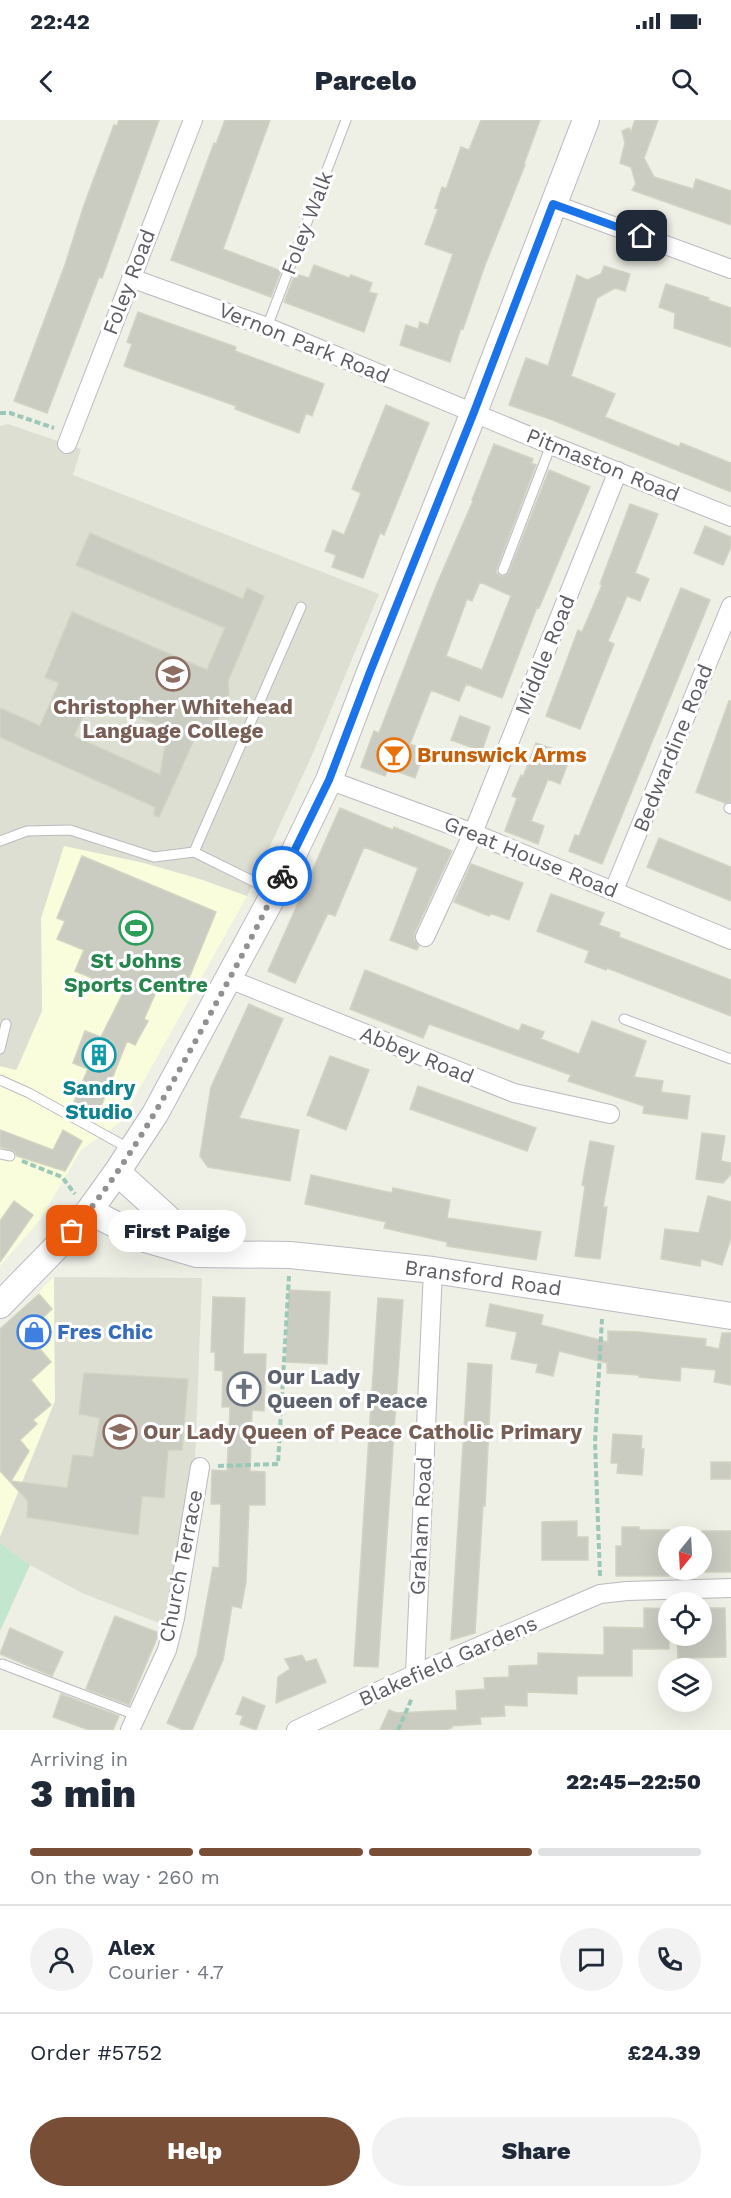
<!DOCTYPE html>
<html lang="en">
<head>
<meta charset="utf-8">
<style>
	:root { --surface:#fff; --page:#f2f2f3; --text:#1f2937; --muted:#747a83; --line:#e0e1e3; --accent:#794e36 }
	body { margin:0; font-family:"Work Sans",sans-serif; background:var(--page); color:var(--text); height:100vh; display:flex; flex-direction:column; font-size:22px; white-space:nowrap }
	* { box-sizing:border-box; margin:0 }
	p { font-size:20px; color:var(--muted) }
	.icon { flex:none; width:33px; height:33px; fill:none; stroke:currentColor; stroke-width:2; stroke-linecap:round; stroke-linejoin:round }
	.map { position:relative; height:1610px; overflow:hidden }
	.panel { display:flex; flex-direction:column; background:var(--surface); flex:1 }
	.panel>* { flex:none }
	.needle { width:39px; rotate:198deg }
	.fabs { position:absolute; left:658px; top:1406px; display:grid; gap:12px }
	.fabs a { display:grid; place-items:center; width:54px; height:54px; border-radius:50%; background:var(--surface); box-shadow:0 6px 24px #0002; font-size:30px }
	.pin { position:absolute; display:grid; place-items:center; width:51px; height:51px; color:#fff; margin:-26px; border-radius:12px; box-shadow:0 3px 9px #0006 }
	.courier { position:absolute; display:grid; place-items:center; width:60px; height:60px; margin:-30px; border:4px solid #1a73e8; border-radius:50%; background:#fff; color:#222; box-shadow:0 2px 8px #0007 }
	.bubble { position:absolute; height:42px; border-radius:21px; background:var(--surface); box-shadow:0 6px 24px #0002; font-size:20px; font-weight:800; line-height:42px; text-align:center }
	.overview em { font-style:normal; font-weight:800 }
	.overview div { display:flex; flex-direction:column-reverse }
	.overview { display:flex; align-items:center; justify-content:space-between; height:102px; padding:0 30px }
	h1 { font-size:39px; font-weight:800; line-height:45px }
	.bar { display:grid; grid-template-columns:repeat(4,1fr); gap:9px 6px; align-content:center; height:72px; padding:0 30px }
	.bar i { height:8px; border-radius:4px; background:var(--line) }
	.bar .active { background:var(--accent) }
	.bar p { grid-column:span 4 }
	.line { display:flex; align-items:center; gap:15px; padding:0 30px; border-top:2px solid var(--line) }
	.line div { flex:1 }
	.round { display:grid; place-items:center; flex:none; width:63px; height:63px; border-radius:32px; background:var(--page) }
	.primary-button { display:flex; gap:12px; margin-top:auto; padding:12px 30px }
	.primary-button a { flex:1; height:69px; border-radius:36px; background:var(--accent); color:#fff; font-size:24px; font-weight:800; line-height:69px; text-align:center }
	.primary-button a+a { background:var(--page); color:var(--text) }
	.status { display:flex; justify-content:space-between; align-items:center; height:42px; padding:0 30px; background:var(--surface); direction:ltr }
	.status svg { height:16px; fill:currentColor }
	header { display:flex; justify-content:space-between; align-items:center; height:78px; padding:0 30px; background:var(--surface); font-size:27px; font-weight:800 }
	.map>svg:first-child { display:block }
	.commercial { fill:#fafddc }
	.education { fill:#dedfd3 }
	.green { fill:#c2e6ce }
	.building { fill:#cacbc1; stroke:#d3d3c3; stroke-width:1.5; fill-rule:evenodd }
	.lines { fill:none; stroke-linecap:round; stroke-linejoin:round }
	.lane-casing { stroke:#babac0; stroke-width:11 }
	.street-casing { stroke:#babac0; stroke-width:20 }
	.secondary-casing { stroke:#babbc2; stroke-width:28 }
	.path { stroke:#9cc8b8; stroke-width:4; stroke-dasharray:6 3; stroke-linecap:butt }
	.lane { stroke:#fff; stroke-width:9 }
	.street { stroke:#fff; stroke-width:18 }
	.secondary { stroke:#fff; stroke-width:26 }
	.done { stroke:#909192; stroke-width:6; stroke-dasharray:0 10.8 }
	.route { stroke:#1a73e8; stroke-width:8 }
	.labels { text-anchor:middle; stroke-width:6; stroke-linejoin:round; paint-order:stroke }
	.street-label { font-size:21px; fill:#5d5e65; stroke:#fff }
	.education-label { font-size:21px; font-weight:bold; fill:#785e54; stroke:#fff }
	.food-label { font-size:21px; font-weight:bold; fill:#c56008; stroke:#fff; text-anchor:start }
	.leisure-label { font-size:21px; font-weight:bold; fill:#27864d; stroke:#fff }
	.culture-label { font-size:21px; font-weight:bold; fill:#0d838f; stroke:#fff }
	.shop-label { font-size:21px; font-weight:bold; fill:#366cbe; stroke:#fff; text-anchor:start }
	.worship-label { font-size:21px; font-weight:bold; fill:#5b616d; stroke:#fff; text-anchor:start }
</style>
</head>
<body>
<div class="status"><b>22:42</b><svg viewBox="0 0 49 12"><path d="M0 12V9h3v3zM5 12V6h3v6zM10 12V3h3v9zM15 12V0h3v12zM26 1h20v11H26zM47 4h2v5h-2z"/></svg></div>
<header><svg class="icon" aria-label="back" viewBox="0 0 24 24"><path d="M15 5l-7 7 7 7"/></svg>Parcelo<svg class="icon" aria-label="search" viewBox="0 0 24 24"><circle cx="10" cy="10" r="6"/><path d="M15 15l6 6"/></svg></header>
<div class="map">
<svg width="731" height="1610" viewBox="0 0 731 1610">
	<rect width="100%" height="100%" fill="#eeefe5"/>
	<path class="commercial" d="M64,725L144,743L200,759L247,776L121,1002L81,1030L40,1100L0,1146V946L17,950L42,891L41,798Z
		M54,1157L55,1281L0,1417V1210Z"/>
	<path class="education" d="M8,304L81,329L73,355L379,474L313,633L247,776L200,759L144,743L64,726L41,798L42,891L16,950L0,946V306Z
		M54,1157L202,1158L195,1342L164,1505L82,1473L30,1445L0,1423V1417L55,1281Z"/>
	<path class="green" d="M0,1423L30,1445L0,1511Z"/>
	<path class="building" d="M119,0H159L102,158L99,157L47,293L14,281L65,145L84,85L114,5L117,6Z
		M225,0H270L223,129L281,151L271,177L171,140L214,23L216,24Z
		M481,0H540L524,44L525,45L485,145L463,209L461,208L450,242L400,225L406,205L418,209L420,202L428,205L453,134L425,124L438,89L435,88L442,67L446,69L461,27L469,30Z
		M635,0H658L644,38L654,57L693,69L696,59L731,71V105L632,70L636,64L631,47L620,43L625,23L622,11L629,8L631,12Z
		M314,145L349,158L351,155L372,163L369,172L377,174L364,212L284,182L294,156L298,158L299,155L309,158Z
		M604,146L630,154L625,171L615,168L597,178L571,256L615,274L605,297L679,327L681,323L731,343V372L550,299L509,285L526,238L548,246L577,155L587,160L601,154Z
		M666,164L709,178L708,180L731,188V227L674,208L675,193L659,187Z
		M138,192L236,227L235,231L324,264L312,296L306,293L299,313L235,289L236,286L124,246L132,224L127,222Z
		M386,285L429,303L384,415L380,413L363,458L332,447L336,435L325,431L333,410L344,415L361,373L352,369Z
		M494,324L533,339L531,343L536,345L497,448L496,452L500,456H505L509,452L549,350L590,367L539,488L537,487L502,578L466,564L459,581L431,570L410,624L425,630L415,658L388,648L385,656L361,647L374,611L379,613L436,466L473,381L472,380ZM480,462L511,476L482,550L446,536L467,479L472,481Z
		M630,384L658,394L635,453L649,459L640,481L627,476L608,521L614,524L580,609L546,596L578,510L582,512L602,465L600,464Z
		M705,406L731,417V427L723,445L694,433Z
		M90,413L243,479L247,468L264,476L228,561L229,576L211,615L199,609L159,697L154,695L155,687L0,617V588L40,606L59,563L45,557L72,492L207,550L225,508L76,445ZM92,577L168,610L160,655L74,616Z
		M681,468L710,480L602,744L569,731L575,715L579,716Z
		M729,581H731V682L725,683L696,672Z
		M460,596L490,607L482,631L451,620Z
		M536,623L571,635L560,664L548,659L531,701L544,706L538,724L505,711L517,678L512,676L521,655L523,657Z
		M340,688L393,710L394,707L452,731L415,812L414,819L419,826L417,830L390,820L418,748L364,727L335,796L328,793L295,863L268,851Z
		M659,718L731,747V781L647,747Z
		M82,736L216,792L189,858L180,853L175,864L156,872L144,899L148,901L135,925L127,921L98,994L73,984L88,949L73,943L85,911L101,917L124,871L75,851L84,830L57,819L65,801L57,798Z
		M471,744L523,763L509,800L490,793L489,796L454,782Z
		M551,774L604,793L599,805L620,813L619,817L731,860V896L607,848L606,850L585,842L589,831L537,811Z
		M365,850L519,911L522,904L544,912L541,919L579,934L592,901L646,921L634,957L663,961L661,972L690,976L687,999L643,993L644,986L568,961L571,955L429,904L423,918L350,889Z
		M249,884L283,899L239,998L299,1010L290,1061L208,1047L200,1036L211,967Z
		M330,936L369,950L346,1010L307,995Z
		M418,966L536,1008L527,1031L410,989Z
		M0,1010L53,1030L63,1010L82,1021L65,1051L17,1036L14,1031L0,1027Z
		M702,1013L725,1016L721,1041L731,1043V1054L723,1063L696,1059Z
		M590,1021L614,1026L603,1087H607L600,1139L575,1136L585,1066L582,1065Z
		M311,1055L392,1073L393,1068L450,1080L447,1098L541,1112L536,1140L447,1126V1122L384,1108L386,1102L305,1084Z
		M708,1076L731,1082V1118L722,1145L701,1139L700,1146L661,1139L665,1109L699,1113Z
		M14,1081L33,1095L0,1142V1101Z
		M289,1170L330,1172L327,1244L286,1242Z
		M39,1174L52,1189L36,1204L50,1220L40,1229L51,1242L31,1260L51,1285L33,1300L37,1304L20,1320L29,1331L11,1361L67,1368L73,1335L93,1337L100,1298L79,1294L84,1253L188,1259L182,1330H168L164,1378L142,1376L138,1415L27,1397L28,1381L0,1351V1209Z
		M213,1177L245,1178L243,1234H266L264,1291L252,1290L250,1351L265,1352V1385H249L246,1462L241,1488L232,1486L223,1540L192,1610H183L167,1603L197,1535L213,1447L219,1448L221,1384H211L212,1350L227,1351L230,1287H222L223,1251L215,1250V1232H211Z
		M378,1178L403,1180L378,1547L354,1546Z
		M490,1184L543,1195L541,1205L608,1222V1211L639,1212L706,1219L705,1226L719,1229L722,1213H731V1265L714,1262L716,1250L681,1247L680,1261L639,1257V1255L607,1253V1243L559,1231L553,1256L536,1252L538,1244L511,1239L517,1212L486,1206Z
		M468,1243L492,1245L485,1386L483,1385L475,1513L451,1520Z
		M613,1314L642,1316L641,1329H644L642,1355L617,1353L618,1343H611Z
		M711,1342H731V1359H711Z
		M577,1401V1417H588V1440H542V1402Z
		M622,1407H639V1410H669V1456H616V1426H622Z
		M702,1411H731V1452H702Z
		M644,1488L669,1489V1529H632V1556H577V1574L527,1572V1586L504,1585L505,1596L480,1597L481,1604L452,1606V1608L445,1610H380L389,1590L397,1593L457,1590L456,1571L485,1569L484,1558L509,1557V1546L538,1545V1533L604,1535V1507L644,1508Z
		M702,1488H725L726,1537L678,1538L677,1515H702Z
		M115,1496L159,1513L129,1585L86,1569Z
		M10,1508L63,1532L52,1556L0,1534Z
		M302,1535L306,1542L316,1539L326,1562L276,1583L278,1557L290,1549L285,1539Z
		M61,1574L119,1596L113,1610H89L53,1597Z
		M243,1577L265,1586L256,1610L240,1604L243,1596L236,1594Z"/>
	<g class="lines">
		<g class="lane-casing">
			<path id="lane" d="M267,207L346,0
				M503,450L551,325
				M729,688L731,689
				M0,721L27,711L70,710L154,737L194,732L273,771
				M194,732L301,487
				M624,899L731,939
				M0,929L6,904
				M0,960L29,973L130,1029
				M0,1034L10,1036
				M2,1544L136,1595"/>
		</g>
		<g class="street-casing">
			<path id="street" d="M553,84L731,149
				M131,158L267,207L551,325L731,397
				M67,324L193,0
				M329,660L473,713L731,820
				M614,770L731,486
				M425,817L473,713L618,351
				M229,859L514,973L610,994
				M415,1554L433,1150
				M130,1610L167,1530L175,1498L200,1347
				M296,1610L415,1554L600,1474L627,1471L731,1468"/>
		</g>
		<g class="secondary-casing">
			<path id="secondary" d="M117,1052L183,1112L214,1125
				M89,1091L142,1118L197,1134L290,1135L433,1150L731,1196
				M0,1185L72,1111L89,1091L117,1052L155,994L275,772L329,660L370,552L474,292L586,0"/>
		</g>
		<path class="path" d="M0,293H10L54,308
			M22,1041L62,1057L75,1074
			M218,1346L278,1344L289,1156
			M600,1456L595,1322L602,1199
			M398,1610L412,1578"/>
		<use href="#lane" class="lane"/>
		<use href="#street" class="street"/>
		<use href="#secondary" class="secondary"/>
	</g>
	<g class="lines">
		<path class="done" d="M72,1111C124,1051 163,980 201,911C229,860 257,809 282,756"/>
		<path class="route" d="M282,756L329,660L370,552L474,292L553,84L642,116"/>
	</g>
	<defs>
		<g id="school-ring" transform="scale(1.725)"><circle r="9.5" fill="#fff" stroke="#8d6e63" stroke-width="1.5"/><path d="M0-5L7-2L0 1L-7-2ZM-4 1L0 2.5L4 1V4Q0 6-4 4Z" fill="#8d6e63"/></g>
		<g id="bar-ring" transform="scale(1.725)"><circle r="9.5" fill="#fff" stroke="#e8710a" stroke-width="1.5"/><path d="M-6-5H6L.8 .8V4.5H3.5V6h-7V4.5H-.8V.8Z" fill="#e8710a"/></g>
		<g id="stadium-ring" transform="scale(1.725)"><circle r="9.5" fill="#fff" stroke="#2e9e5b" stroke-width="1.5"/><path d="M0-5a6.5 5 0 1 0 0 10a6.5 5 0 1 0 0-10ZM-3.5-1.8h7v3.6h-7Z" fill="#2e9e5b"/></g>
		<g id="building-ring" transform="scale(1.725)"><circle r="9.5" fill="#fff" stroke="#0f9aa8" stroke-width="1.5"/><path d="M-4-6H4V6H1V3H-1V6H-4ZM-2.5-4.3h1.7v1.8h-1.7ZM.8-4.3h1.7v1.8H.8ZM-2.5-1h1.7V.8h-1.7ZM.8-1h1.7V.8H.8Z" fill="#0f9aa8"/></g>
		<g id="shop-ring" transform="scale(1.725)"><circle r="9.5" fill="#fff" stroke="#3f7fe0" stroke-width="1.5"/><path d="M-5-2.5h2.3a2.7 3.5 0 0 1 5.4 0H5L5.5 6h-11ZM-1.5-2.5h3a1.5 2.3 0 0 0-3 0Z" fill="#3f7fe0"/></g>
		<g id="church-ring" transform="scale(1.725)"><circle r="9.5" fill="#fff" stroke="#6b7280" stroke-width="1.5"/><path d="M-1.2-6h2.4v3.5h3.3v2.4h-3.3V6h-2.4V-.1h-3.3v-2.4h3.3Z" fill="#6b7280"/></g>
	</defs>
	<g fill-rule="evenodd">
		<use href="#school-ring" x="173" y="554"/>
		<use href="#bar-ring" x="394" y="635"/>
		<use href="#stadium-ring" x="136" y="808"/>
		<use href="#building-ring" x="99" y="935"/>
		<use href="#shop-ring" x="34" y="1212"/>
		<use href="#church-ring" x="244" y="1269"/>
		<use href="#school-ring" x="120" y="1312"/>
	</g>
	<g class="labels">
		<g class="street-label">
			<text transform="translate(307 103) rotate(-69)" y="7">Foley Walk</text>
			<text transform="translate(129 162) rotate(-69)" y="7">Foley Road</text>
			<text transform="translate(304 223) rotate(22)" y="7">Vernon Park Road</text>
			<text transform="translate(603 345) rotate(22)" y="7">Pitmaston Road</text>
			<text transform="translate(545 535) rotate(-68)" y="7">Middle Road</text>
			<text transform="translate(673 628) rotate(-68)" y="7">Bedwardine Road</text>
			<text transform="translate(531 737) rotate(22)" y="7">Great House Road</text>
			<text transform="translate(417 935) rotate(22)" y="7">Abbey Road</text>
			<text transform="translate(483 1158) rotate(8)" y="7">Bransford Road</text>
			<text transform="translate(421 1406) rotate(-87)" y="7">Graham Road</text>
			<text transform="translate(181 1446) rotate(-79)" y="7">Church Terrace</text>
			<text transform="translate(448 1541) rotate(-24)" y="7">Blakefield Gardens</text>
		</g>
		<g class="education-label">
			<text x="173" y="594">Christopher Whitehead<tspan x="173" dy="24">Language College</tspan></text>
			<text x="143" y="1319" text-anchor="start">Our Lady Queen of Peace Catholic Primary</text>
		</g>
		<g class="food-label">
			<text x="417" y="642">Brunswick Arms</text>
		</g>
		<g class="leisure-label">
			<text x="136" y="848">St Johns<tspan x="136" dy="24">Sports Centre</tspan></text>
		</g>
		<g class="culture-label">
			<text x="99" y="975">Sandry<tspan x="99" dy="24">Studio</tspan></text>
		</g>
		<g class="shop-label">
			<text x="57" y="1219">Fres Chic</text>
		</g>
		<g class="worship-label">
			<text x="267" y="1264">Our Lady<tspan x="267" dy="24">Queen of Peace</tspan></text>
		</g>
	</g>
</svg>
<div class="fabs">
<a><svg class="needle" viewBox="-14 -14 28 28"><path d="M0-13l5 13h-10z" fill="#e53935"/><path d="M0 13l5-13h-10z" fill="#747a83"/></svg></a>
<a><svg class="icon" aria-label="locate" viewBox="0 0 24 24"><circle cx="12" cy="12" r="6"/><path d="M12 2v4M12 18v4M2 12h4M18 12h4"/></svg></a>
<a><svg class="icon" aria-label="layers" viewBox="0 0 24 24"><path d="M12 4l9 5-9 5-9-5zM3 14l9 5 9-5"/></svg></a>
</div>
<div class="pin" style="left:72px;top:1111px;background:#ea580c"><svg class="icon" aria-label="bag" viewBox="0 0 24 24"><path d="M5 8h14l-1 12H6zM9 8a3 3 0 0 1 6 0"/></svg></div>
<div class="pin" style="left:642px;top:116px;background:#1f2937"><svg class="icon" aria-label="home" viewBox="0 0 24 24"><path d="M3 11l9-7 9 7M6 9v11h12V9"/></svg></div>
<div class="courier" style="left:282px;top:756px"><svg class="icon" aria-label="bike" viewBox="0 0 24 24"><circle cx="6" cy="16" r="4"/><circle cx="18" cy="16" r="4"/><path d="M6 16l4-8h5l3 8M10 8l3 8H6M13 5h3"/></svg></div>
<div class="bubble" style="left:108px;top:1090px;width:138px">First Paige</div>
</div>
<section class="panel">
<div class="overview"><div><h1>3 min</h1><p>Arriving in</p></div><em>22:45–22:50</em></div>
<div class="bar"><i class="active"></i><i class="active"></i><i class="active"></i><i></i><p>On the way · 260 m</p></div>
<div class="line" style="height:108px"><a class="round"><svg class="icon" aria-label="person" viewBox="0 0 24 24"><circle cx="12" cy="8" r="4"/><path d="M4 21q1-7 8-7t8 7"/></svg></a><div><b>Alex</b><p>Courier · 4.7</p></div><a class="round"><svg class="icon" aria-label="chat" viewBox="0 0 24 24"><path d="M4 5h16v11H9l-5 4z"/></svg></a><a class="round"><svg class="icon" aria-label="phone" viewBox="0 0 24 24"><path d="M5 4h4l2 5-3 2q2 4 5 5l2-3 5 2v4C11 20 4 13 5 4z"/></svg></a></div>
<div class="line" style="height:78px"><div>Order #5752</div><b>£24.39</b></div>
<div class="primary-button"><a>Help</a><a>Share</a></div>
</section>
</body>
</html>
